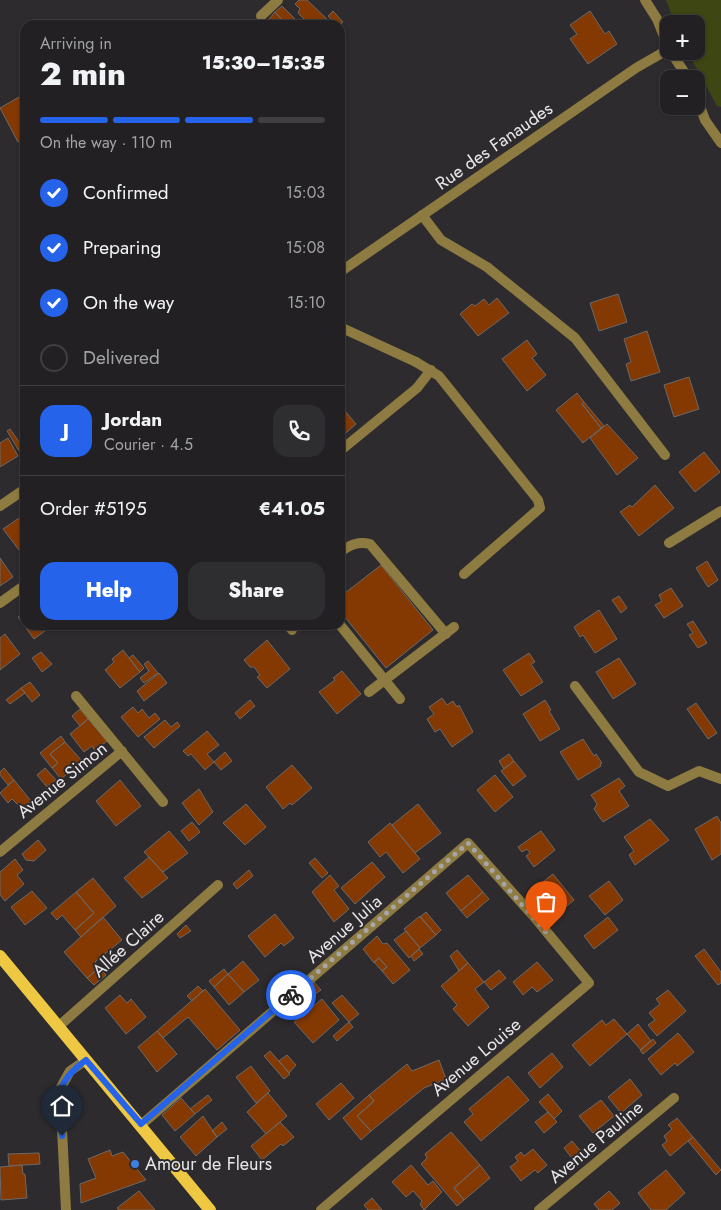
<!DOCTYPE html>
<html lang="en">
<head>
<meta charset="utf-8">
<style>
	:root { --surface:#222022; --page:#2e2d2f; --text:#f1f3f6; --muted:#a2a3a5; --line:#3f3e40; --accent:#2563eb }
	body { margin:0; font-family:Jost,sans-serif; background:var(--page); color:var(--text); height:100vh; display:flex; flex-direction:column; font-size:19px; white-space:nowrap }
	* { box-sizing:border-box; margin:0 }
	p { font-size:16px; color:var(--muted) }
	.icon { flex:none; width:28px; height:28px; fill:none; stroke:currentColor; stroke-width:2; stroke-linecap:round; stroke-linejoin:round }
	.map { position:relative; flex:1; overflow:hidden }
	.sheet { position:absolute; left:20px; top:20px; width:325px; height:610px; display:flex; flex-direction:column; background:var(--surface); border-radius:15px; box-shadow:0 1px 4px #0004,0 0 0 1px var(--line) }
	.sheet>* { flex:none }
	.controls { position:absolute; left:660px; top:15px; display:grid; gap:10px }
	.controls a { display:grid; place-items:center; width:45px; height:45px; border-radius:10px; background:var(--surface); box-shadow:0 1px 4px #0004,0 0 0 1px var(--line); font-size:25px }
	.pin { position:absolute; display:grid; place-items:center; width:42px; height:42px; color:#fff; margin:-51px -21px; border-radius:50% 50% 50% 0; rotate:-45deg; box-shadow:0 0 5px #0007 }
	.pin .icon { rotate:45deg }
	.courier { position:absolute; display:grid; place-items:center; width:50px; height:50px; margin:-25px; border:4px solid #2563eb; border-radius:50%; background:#fff; color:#222; box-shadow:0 1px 6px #0007 }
	.summary em { font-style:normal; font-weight:800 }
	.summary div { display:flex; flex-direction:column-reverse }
	.summary { display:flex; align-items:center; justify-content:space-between; height:85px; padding:0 20px }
	h1 { font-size:32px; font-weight:800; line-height:38px }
	.bar { display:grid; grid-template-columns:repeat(4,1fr); gap:8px 5px; align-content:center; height:60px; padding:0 20px }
	.bar i { height:6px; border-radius:4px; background:var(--line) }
	.bar .active { background:var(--accent) }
	.bar p { grid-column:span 4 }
	.line { display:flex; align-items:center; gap:12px; padding:0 20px; border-top:1px solid var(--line) }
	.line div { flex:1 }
	.round { display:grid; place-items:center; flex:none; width:52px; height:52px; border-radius:15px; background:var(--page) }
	ol { padding:0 20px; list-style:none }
	li { display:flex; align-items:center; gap:15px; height:55px }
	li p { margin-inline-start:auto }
	li .icon { padding:5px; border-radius:50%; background:var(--accent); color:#fff; stroke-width:4 }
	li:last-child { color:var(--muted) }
	li i { width:28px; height:28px; border:2px solid var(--line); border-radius:50% }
	.button { display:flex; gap:10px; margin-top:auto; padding:10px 20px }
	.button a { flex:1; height:58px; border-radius:15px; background:var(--accent); color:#fff; font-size:20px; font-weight:800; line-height:58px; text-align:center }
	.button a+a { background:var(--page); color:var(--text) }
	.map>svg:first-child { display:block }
	.green { fill:#3e4613 }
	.building { fill:#843903; stroke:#6c6967 }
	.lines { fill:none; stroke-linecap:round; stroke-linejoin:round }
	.lane { stroke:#8d7b41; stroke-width:10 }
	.street { stroke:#8d7b41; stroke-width:10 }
	.primary { stroke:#efc843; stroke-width:12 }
	.done { stroke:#a7a5a7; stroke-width:5; stroke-dasharray:0 9 }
	.route { stroke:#2563eb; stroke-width:6 }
	.shop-dot { fill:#3f7fe0; stroke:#2d2b2e; stroke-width:2 }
	.labels { text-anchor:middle; stroke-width:4; stroke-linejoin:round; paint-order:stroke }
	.street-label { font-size:18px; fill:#e8e6e8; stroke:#2d2b2e }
	.poi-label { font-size:18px; fill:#e8e6e8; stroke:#2d2b2e; text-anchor:start }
</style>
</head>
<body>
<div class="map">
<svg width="721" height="1210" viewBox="0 0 721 1210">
	<rect width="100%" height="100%" fill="#2d2b2e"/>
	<path class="green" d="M666,0H721V107L717,106L687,51H696V24H675Z"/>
	<path class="building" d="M299,0H307L330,22L327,25H317L313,21L309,24L298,13L300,9L295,4Z
		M282,6L301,25H287L275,12Z
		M333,11L343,22L340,25H337L328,16Z
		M590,11L605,34L609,31L617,44L588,64L570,39L577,34L570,25Z
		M275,12L287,25H274L269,19Z
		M19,97L25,108V139L18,142L0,108Z
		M618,294L627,322L599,331L590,303Z
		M497,298L509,313L478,336L460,314L472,304L475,306L484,299L489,305Z
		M647,331L660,372L631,381L626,364L631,362L624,339Z
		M527,340L537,354L532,358L546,375L527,391L502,359Z
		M689,377L699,409L674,417L664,385Z
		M577,393L584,402L582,404L601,428L583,443L556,410Z
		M584,402L604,426L601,428L582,404Z
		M340,405L356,424L340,438Z
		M607,424L638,458L617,475L590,438Z
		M10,429L25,450L21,454L7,431Z
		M8,438L18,456L0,467V443Z
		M704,452L720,472L695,492L679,472Z
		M655,485L674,508L639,536L620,512L630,505L632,507Z
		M22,516L25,520V546L19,550L3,529Z
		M0,558L13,577L0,586Z
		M707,561L718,580L708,587L696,568Z
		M381,565L433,630L386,668L340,611V597Z
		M671,588L683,606L664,618L655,605L662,601L659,595Z
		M619,596L627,608L621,613L612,600Z
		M599,610L617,639L595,653L583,635L580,637L574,627Z
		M25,611V625H53L34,639L18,617Z
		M693,621L707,643L698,648L689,635L693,633L687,624Z
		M5,634L20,654L0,670V638Z
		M267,640L290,669L267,688L257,677L260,675L254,667H250L244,660Z
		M123,650L140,672L120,688L105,670L114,662L112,659Z
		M41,652L52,664L42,672L32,658Z
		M529,653L535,662L531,664L543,682L521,696L503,670Z
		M133,655L144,668L140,672L129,658Z
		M619,658L636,684L613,699L596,672Z
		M148,661L158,673L144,683L140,678L149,671L144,664Z
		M342,671L361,694L337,714L319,692L335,680L333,678Z
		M159,673L167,683L144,701L137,691Z
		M30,682L40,695L32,702L21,688Z
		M21,688L25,693L10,704L6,700Z
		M442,698L447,705L453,701L457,707L459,705L473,732L452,747L440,729L435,732L427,719L434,714L429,707Z
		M250,700L255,706L240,719L235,713Z
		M545,700L551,710L549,711L560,729L540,741L523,714Z
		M696,703L717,733L708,739L687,709Z
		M133,707L138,713L142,709L149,718L155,713L160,719L138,737L121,717Z
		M80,709L88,719L80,726L72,716Z
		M88,719L107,741L95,751L92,746L84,752L70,734Z
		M165,720L171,727L177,722L180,726L154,748L144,737Z
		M207,731L219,745L207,754L214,762L205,770L191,754L188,756L183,751Z
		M61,736L65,742L50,754L58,763L52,768L40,753Z
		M583,739L594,756L596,754L602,763L600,764L601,766L578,780L560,752Z
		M65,742L82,761L61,779L52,768L58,763L50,754Z
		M225,752L232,761L221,770L214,762Z
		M509,754L514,761L504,769L499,761Z
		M514,761L526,776L513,786L501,771Z
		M292,765L312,788L292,805L290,803L283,809L266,787Z
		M4,768L14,780L8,785L0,775V772Z
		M45,768L56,780L47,787L37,775Z
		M495,775L513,797L495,812L477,790Z
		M619,778L625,786L619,791L629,806L603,822L594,809L597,804L591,795Z
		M14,780L31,801L21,808L12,799L8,803L0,793Z
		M120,780L141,806L116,826L96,801Z
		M199,789L213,812L199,825L182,803Z
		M246,804L266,827L245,845L223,823Z
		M418,804L441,833L415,853L392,825Z
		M717,816L721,823V854L712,860L695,829Z
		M650,819L669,840L635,865L629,855L634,851L624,837Z
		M192,822L200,832L189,841L181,831Z
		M390,823L420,859L403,873L386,852L380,857L368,842Z
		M169,831L188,853L163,872L144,852Z
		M541,831L555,850L534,867L526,856L530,853L527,849L522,852L518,847Z
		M38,840L46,850L34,861L26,860L22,854Z
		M149,857L168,878L142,898L124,878Z
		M315,858L328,873L322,878L309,863Z
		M15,859L23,870L17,875L24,884L5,901L0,895V872Z
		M372,862L385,877L355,904L341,888Z
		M249,870L253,876L237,889L233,884Z
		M553,874L574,900L556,915L535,888Z
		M330,875L339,886L334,890L349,909L334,922L312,892Z
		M468,875L483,892L461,911L446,893Z
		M93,878L116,906L81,937L75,930L94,913L76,892Z
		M609,881L623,900L605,915L589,896Z
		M32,891L47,908L25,925L11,907Z
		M76,892L94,913L75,930L62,915L57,920L51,913Z
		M483,892L489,899L467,918L461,911Z
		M426,912L441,930L436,935L420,917Z
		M275,914L294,938L284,946L281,943L265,957L248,936Z
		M420,916L436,935L420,948L404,929Z
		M103,917L122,940L95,962L99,968L87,978L64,952Z
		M608,917L618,930L594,949L584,936Z
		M186,925L191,931L180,938L177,934Z
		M406,931L420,948L409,958L394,940Z
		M377,936L383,944L387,943L410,970L393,984L382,971L387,967L379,958L374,963L363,949Z
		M419,949L423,954L414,961L411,956Z
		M704,949L721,972V983L718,985L695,956Z
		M457,950L468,963L459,971L450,956Z
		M379,958L387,967L382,971L374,962Z
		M243,961L259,980L244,992L228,974Z
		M537,962L553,980L537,992L532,987L523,995L513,982Z
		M468,963L484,982L475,989L489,1007L468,1026L453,1009L457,1005L441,986Z
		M99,968L106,975L94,985L87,978Z
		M224,969L228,974L214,987L209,981Z
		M499,970L506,978L491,990L484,982Z
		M228,974L244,992L229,1005L214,987Z
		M314,982L321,990L315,994L309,987Z
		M198,986L203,991L192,1001L187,996Z
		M205,989L240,1030L217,1050L188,1017L163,1038L157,1031Z
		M668,990L686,1011L657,1036L648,1025L655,1020L649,1013L660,1004L656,999Z
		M120,995L127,1003L131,999L146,1017L126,1034L105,1008Z
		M342,995L359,1014L349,1022L332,1003Z
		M322,999L339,1020L313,1043L294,1022Z
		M614,1019L627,1034L590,1066L572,1045L602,1020L606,1025Z
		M349,1022L353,1027L337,1041L333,1036Z
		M638,1024L651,1041L641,1050L627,1034Z
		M157,1031L177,1054L157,1072L138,1047Z
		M678,1033L694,1052L677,1066L675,1063L661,1075L648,1059Z
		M653,1039L656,1043L643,1054L640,1050Z
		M270,1051L290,1074L284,1079L264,1056Z
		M552,1053L563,1067L540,1088L528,1073Z
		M287,1055L296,1065L289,1073L279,1061Z
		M439,1060L446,1079L424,1088L371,1131L357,1116L374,1101L369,1095L407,1064L412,1071Z
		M251,1066L270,1091L256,1103L236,1077Z
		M508,1076L529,1100L481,1141L464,1122L473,1114L469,1109Z
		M630,1079L642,1095L621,1113L608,1097Z
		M341,1083L354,1098L329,1120L316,1104Z
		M268,1093L287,1116L266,1134L247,1112Z
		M548,1094L562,1111L554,1119L539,1102Z
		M208,1095L212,1100L195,1114L190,1109Z
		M369,1095L374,1101L357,1116L371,1131L361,1140L343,1118Z
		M181,1098L195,1114L175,1131L162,1115Z
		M601,1100L614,1116L593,1133L579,1116Z
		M548,1112L557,1122L544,1133L535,1122Z
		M203,1116L217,1137L196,1156L180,1137Z
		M677,1118L693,1137L670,1156L662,1145L667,1141L664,1136L672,1129L668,1125Z
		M222,1122L227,1129L217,1137L212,1131Z
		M280,1122L294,1137L283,1146L281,1144L262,1160L251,1146Z
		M451,1132L480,1165L454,1188L464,1200L457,1206L421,1164L427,1158L425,1154Z
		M693,1137L721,1170L716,1175L688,1141Z
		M572,1141L584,1155L575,1162L564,1148Z
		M533,1149L547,1165L538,1173L535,1170L521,1181L510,1167L518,1161L515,1157L521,1152L524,1156Z
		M110,1150L112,1156L123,1152L146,1180L81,1203L80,1184L96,1178L88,1159Z
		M39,1153L40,1164L9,1166L8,1154Z
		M22,1165L23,1174H25L27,1198L1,1200L0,1167Z
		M411,1165L428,1185L433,1181L442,1192L424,1210L420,1204L422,1201L413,1191L406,1197L392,1182Z
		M480,1165L490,1178L464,1200L454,1188Z
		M666,1170L685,1193L666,1210H651L638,1193Z
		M139,1191L155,1210H119L117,1208Z
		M609,1191L620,1203L612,1210H599L594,1204Z
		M372,1198L382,1210H368L364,1205Z"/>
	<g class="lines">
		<path class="lane" d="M416,362L439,376L538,500L540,508L464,574
			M340,451L417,388L431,370
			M340,552C350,545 358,541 370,544L446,634
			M0,603L25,585
			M340,625L400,699
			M369,692L454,627"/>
		<path class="street" d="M645,0L657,19L669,49
			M261,16L278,0
			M670,51L689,79
			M696,95L705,120L721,143
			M422,215L441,240L487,267L575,338L665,455
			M340,272L636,68L669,49
			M340,327L416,362
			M0,506L25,489
			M669,543L721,511
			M288,625L292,630
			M575,686L639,772L668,786L699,771L721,779
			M76,696L163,802
			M0,852L122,751
			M59,1026L218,885
			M141,1125L468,843L536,919L589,983L321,1210
			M66,1210L60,1089L70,1071L86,1060
			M539,1210L674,1098"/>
		<path class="primary" d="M0,956L210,1210"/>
	</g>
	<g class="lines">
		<path class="done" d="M291,995L468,843L546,932"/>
		<path class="route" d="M62,1136C59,1098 52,1085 86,1060L141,1124L291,995"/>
	</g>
	<circle class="shop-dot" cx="135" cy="1164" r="5"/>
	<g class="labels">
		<g class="street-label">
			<text transform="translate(494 146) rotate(-35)" y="6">Rue des Fanaudes</text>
			<text transform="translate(62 780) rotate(-39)" y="6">Avenue Simon</text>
			<text transform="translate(344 929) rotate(-41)" y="6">Avenue Julia</text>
			<text transform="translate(128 944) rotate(-42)" y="6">Allée Claire</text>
			<text transform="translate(476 1057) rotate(-40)" y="6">Avenue Louise</text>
			<text transform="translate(596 1142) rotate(-40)" y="6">Avenue Pauline</text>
		</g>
		<g class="poi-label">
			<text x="145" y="1170">Amour de Fleurs</text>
		</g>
	</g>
</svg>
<div class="controls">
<a>+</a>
<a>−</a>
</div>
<div class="pin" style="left:546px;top:932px;background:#ea580c"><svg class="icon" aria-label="bag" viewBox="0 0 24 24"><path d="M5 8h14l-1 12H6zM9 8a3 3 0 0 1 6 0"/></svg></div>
<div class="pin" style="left:62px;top:1136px;background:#1f2937"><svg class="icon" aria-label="home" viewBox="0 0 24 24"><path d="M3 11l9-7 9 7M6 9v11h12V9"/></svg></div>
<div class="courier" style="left:291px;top:995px"><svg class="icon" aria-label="bike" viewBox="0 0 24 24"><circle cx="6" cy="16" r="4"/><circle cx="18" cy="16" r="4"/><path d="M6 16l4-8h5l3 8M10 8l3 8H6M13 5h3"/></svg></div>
<section class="sheet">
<div class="summary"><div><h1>2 min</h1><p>Arriving in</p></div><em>15:30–15:35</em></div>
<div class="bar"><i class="active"></i><i class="active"></i><i class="active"></i><i></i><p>On the way · 110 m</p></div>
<ol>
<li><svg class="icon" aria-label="check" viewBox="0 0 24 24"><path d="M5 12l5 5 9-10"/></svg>Confirmed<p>15:03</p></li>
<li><svg class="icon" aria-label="check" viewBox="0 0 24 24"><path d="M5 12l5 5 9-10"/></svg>Preparing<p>15:08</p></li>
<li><svg class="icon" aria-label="check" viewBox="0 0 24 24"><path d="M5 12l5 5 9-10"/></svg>On the way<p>15:10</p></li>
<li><i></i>Delivered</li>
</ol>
<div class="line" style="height:90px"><b class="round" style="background:var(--accent);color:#fff">J</b><div><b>Jordan</b><p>Courier · 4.5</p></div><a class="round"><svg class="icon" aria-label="phone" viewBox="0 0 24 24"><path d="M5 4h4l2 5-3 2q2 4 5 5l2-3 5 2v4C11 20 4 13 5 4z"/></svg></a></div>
<div class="line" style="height:65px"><div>Order #5195</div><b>€41.05</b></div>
<div class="button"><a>Help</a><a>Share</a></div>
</section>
</div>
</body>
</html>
